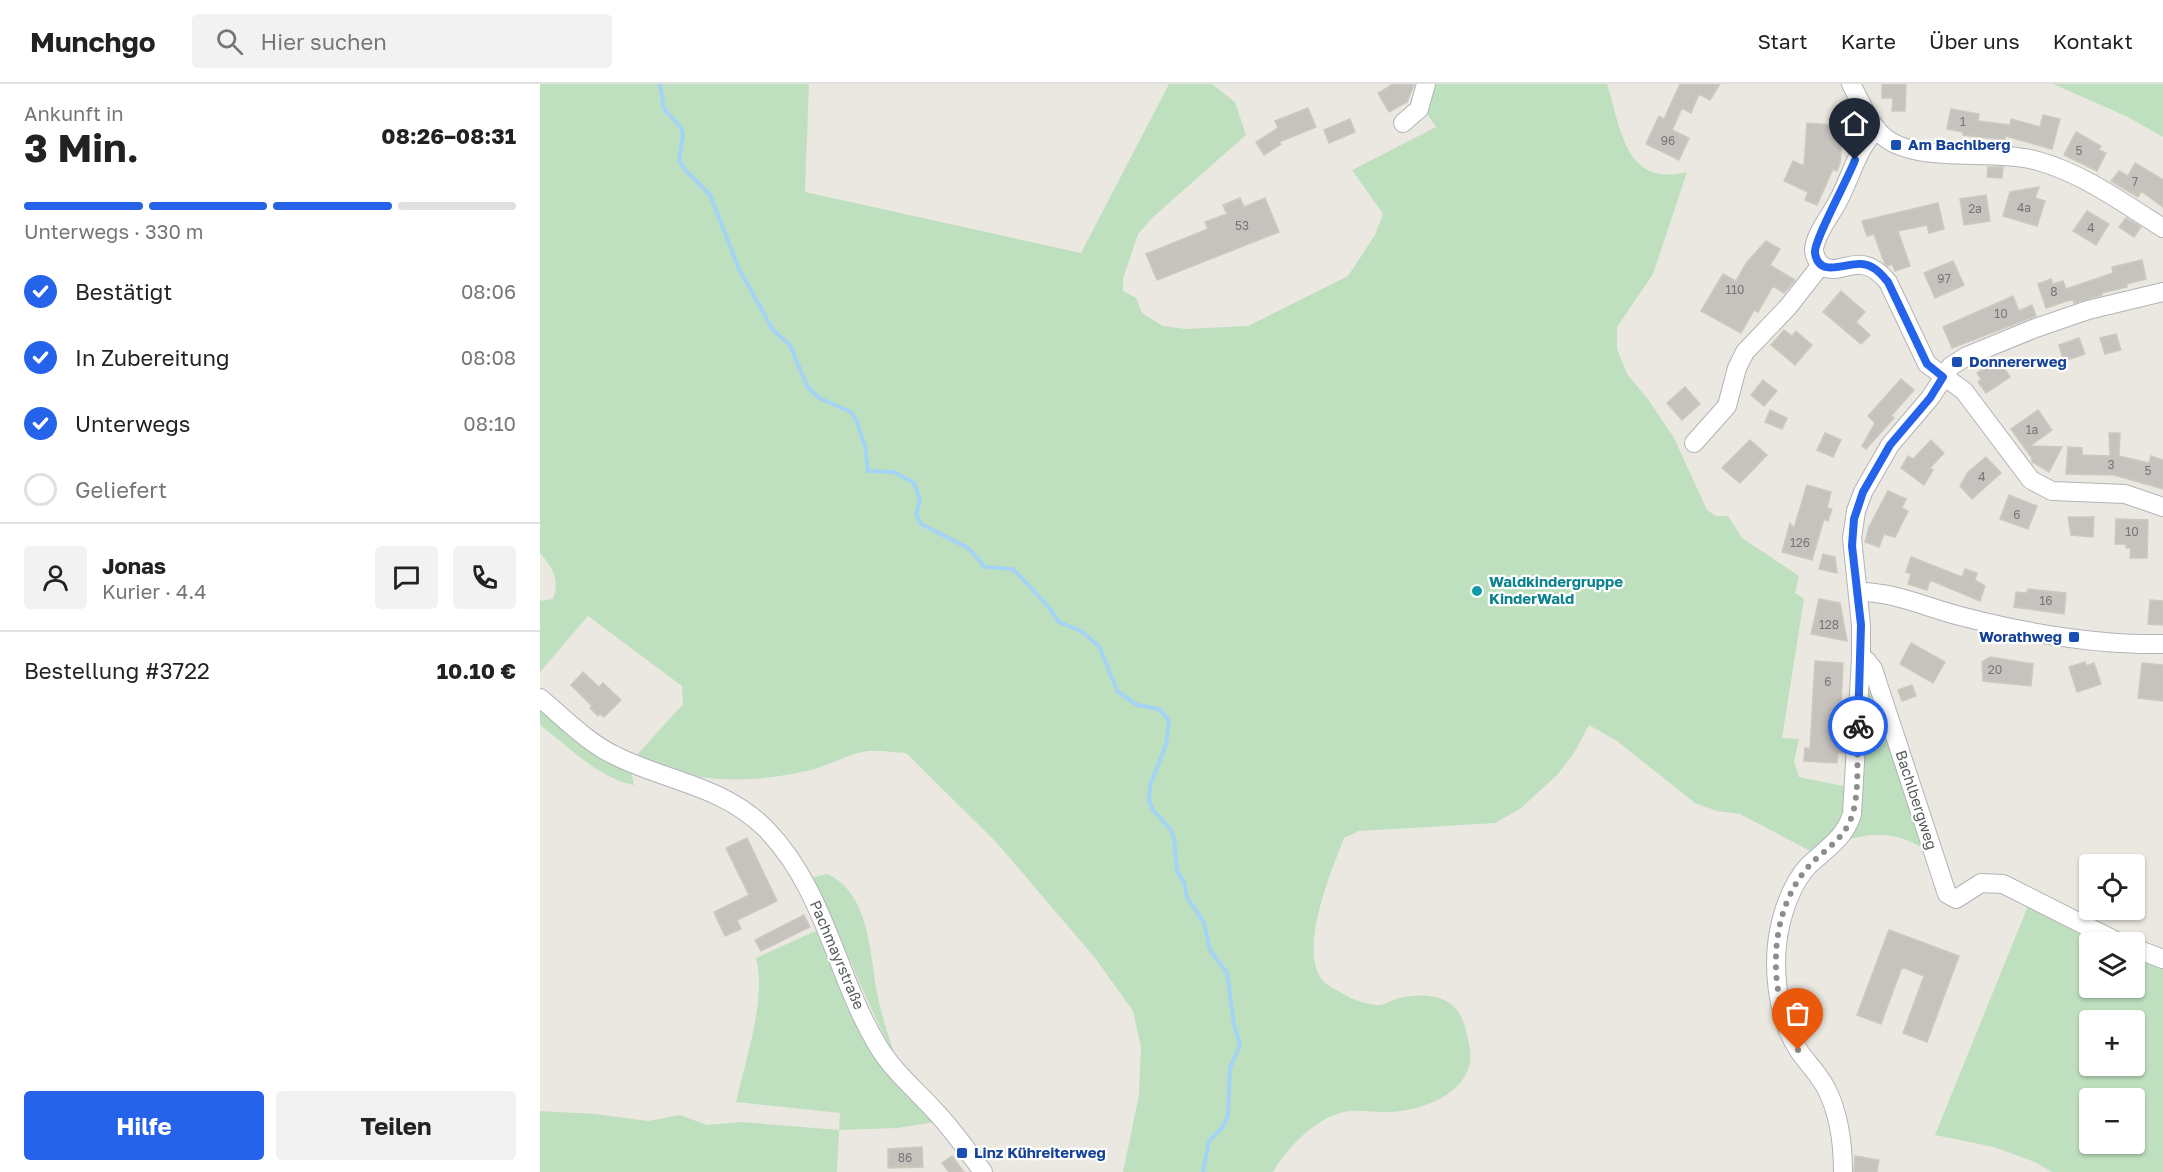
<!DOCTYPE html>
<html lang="de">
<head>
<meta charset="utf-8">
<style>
	:root { --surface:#fff; --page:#f2f2f2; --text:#222; --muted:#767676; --line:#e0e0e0; --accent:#2563eb }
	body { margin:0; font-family:"Golos Text",sans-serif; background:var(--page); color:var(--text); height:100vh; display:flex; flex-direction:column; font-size:22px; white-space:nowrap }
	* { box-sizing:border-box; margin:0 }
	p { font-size:20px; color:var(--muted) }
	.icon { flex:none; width:33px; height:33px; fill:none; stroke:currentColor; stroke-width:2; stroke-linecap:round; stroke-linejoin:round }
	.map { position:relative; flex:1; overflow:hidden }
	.sheet { display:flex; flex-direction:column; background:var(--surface); width:540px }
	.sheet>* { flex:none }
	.buttons { position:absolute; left:1539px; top:770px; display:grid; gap:12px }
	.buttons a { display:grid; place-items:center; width:66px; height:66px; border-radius:6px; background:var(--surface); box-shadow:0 2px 4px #0004; font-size:30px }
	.pin { position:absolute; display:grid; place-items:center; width:51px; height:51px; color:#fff; margin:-62px -26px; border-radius:50% 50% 50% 0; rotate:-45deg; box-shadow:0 0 6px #0007 }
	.pin .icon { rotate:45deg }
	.courier { position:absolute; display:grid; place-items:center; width:60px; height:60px; margin:-30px; border:4px solid #2563eb; border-radius:50%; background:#fff; color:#222; box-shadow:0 2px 8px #0007 }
	.summary em { font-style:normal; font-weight:700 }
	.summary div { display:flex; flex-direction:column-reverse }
	.summary { display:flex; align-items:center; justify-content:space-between; height:102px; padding:0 24px }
	h1 { font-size:39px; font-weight:700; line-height:45px }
	.bar { display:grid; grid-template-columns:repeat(4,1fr); gap:9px 6px; align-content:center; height:72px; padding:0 24px }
	.bar i { height:8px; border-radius:4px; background:var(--line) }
	.bar .selected { background:var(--accent) }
	.bar p { grid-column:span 4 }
	.line { display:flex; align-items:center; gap:15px; padding:0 24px; border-top:2px solid var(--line) }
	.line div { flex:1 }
	.round { display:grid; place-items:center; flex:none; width:63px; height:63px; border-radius:6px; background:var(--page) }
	ol { padding:0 24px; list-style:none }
	li { display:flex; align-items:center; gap:18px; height:66px }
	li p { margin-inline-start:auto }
	li .icon { padding:6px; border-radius:50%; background:var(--accent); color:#fff; stroke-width:4 }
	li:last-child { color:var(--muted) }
	li i { width:33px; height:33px; border:3px solid var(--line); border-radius:50% }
	.button { display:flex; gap:12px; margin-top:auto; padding:12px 24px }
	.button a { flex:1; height:69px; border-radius:6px; background:var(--accent); color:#fff; font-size:24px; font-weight:700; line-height:69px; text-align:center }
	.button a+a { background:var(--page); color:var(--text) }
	header { display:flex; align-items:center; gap:36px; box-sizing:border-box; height:84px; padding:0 30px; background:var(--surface); border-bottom:2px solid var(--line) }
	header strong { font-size:28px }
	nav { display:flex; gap:33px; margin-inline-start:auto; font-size:21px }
	.search { width:420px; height:54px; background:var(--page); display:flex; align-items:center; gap:15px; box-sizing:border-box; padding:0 21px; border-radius:6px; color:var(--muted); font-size:22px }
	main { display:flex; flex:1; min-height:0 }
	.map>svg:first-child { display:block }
	.green { fill:#bfe0bf; fill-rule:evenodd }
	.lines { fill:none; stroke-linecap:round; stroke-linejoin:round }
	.stream { stroke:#a5d3f5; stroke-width:4 }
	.building { fill:#c6c3be; stroke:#cec9bf; stroke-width:1.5 }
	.minor-casing { stroke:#b1b3b7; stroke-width:20 }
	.minor { stroke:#fff; stroke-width:18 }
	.done { stroke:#8c8d8d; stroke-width:6; stroke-dasharray:0 10.8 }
	.route { stroke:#2563eb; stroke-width:8 }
	.transit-dot { fill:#1a4fb4; stroke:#fff; stroke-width:2 }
	.culture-dot { fill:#0f9aa8; stroke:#fff; stroke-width:2 }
	.labels { text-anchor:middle; stroke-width:4.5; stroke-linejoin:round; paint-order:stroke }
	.number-label { font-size:12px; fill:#747678 }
	.transit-label { font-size:15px; font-weight:bold; fill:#164399; stroke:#fff; text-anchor:start }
	.culture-label { font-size:15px; font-weight:bold; fill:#0d838f; stroke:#fff; text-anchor:start }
	.street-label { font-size:15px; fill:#595c60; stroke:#fff }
</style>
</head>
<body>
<header>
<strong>Munchgo</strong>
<div class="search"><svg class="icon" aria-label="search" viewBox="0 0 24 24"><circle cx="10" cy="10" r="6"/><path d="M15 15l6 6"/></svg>Hier suchen</div>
<nav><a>Start</a><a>Karte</a><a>Über uns</a><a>Kontakt</a></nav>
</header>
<main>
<section class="sheet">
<div class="summary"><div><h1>3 Min.</h1><p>Ankunft in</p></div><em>08:26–08:31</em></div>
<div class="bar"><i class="selected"></i><i class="selected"></i><i class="selected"></i><i></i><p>Unterwegs · 330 m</p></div>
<ol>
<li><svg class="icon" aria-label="check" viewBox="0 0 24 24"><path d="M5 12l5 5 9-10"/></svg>Bestätigt<p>08:06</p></li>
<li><svg class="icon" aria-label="check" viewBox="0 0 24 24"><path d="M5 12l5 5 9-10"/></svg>In Zubereitung<p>08:08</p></li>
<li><svg class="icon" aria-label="check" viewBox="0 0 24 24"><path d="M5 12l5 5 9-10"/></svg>Unterwegs<p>08:10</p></li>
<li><i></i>Geliefert</li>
</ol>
<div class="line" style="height:108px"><a class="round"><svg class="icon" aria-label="person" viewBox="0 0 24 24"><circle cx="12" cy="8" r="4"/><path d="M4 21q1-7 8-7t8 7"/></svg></a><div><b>Jonas</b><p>Kurier · 4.4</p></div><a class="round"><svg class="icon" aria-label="chat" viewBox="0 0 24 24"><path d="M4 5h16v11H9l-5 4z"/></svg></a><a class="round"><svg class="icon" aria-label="phone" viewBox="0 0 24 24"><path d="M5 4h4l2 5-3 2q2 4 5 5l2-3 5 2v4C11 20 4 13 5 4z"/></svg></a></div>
<div class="line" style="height:78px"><div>Bestellung #3722</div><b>10.10 €</b></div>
<div class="button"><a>Hilfe</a><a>Teilen</a></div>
</section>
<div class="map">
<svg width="1623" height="1088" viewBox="0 0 1623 1088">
	<rect width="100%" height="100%" fill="#eae8e0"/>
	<path class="green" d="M0,0H269L265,108L541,169L629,0H672L695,18L706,51L612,134L598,150L583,195V207L596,214L602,229L623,242L645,245L708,242L808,192L835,151L843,130L812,86L896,43L878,17L883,0H1067C1081,44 1085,104 1147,88L1113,190L1077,243V265L1087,290L1108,315L1134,354L1167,426L1176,432H1188L1202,454L1259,492L1255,509L1264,515L1242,654L1259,655L1254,677L1259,693L1312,704L1309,730L1276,770L1200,730L1177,727L1155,719L1077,657L1049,641L1034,669L1017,691L981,724L955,739L819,747L804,754C792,786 756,868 784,898C788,902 795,905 800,908C811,915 824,920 838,921C845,921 852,916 859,914C888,908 917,911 925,943C928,955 933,971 929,983C920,1013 878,1027 850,1028C834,1029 815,1024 800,1029C773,1037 747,1064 733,1088H583L599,1011L601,963L593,927L555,874L457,759L366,669C354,669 341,666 329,667C309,669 290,681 271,686C209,700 154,701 95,673L143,620L142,602L48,532L0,588V517L13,515C20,496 13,484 0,469Z
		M1513,0H1623V53L1588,33Z
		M1326,582L1386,766C1356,747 1331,747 1298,759L1307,749Z
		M0,625L91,687L94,701C58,694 29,663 0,641Z
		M287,790C328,808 330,865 336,903C340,927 348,951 356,974C324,916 303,852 270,794Z
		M1490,817L1567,858H1550V903H1594L1595,868L1623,879V1088H1512L1495,1078L1454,1063L1395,1051ZM1550,936H1594V981H1550ZM1550,1014H1594V1059H1550Z
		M282,844L296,884L396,1038L357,1044L299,1046L297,1088H0V1027L55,1030L108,1037L140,1031L167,1041L202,1038L299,1046L300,1029L196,1018C205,978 227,913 216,874Z"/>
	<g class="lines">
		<path class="stream" d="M120,0L124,25L141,43L143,51L139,76L146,87L170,111L199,185L233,246L250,261L267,302L279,314L311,328L316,335L325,362L328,387L354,388L374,399L380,416L376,431L381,440L428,464L445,483L473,485L507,521L519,538L541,547L559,562L577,607L597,621L619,625L629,637L626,660L610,702L609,717L613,726L630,745L634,754L637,787L644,798L647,813L664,839L670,866L687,889L694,940L700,961L690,984L688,1031L683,1043L669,1057L663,1088"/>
	</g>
	<path class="building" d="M853,0L874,1L867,18L849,28L838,9Z
		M1140,0H1180L1170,16L1159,10L1151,29L1142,24L1132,46L1149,54L1139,76L1106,60L1119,32L1124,35Z
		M1342,0H1366L1365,27H1352L1353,14H1342Z
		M768,24L776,43L739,58L741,60L724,71L716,58L738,44L735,37Z
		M1411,25L1439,30L1438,37L1470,41L1471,35L1500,43L1503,31L1520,35L1512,65L1466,52L1464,56L1423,51V48L1407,45Z
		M1294,31L1304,32L1300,79L1297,87L1293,85L1277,121L1265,116L1268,108L1244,97L1253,77L1264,82L1267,39L1293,41Z
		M810,35L815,48L789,59L784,46Z
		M1536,48L1561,62L1559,66L1566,69L1557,87L1524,71Z
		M1595,79L1623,96V123L1601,107L1598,113L1571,97L1579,87L1588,92Z
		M1448,83H1463L1462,94L1447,93Z
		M1499,103L1495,114L1505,117L1497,142L1463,132L1470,108Z
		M1446,111L1450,137L1424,141L1420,115Z
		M700,114L704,123L725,114L739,148L617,196L606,170L668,145L665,138L687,130L683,121Z
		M1398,119L1404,145L1389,149L1387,141L1358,147L1370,182L1355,187L1352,180L1347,182L1344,178L1334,150L1327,152L1322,137Z
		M1547,127L1569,140L1556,161L1533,147Z
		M1586,134L1601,143L1594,153L1579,143Z
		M1226,157L1240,165L1230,181L1255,196L1244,209L1233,202L1218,228L1214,226L1201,249L1161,227L1183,190L1196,197L1207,178Z
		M1602,176L1606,195L1587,200V203L1562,209V211L1534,219L1533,215L1506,224L1498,200L1511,195L1513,200L1523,197L1526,205L1573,189L1572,183Z
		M1413,177L1424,201L1395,214L1384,189Z
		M1301,207L1325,228L1316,238L1330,251L1321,260L1283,228Z
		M1473,212L1479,227L1492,221L1496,232L1412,264L1403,243Z
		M1244,246L1252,252L1256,247L1272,261L1255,281L1231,261Z
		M1576,250L1581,266L1565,270L1560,254Z
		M1539,254L1545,270L1527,276L1523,275L1519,261Z
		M1458,275L1470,293L1446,309L1438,298L1441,295L1437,289Z
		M1361,295L1374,306L1351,332L1354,334L1326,365L1322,362L1335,339L1328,332Z
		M1223,296L1237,307L1224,322L1211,311Z
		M1145,303L1160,320L1142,336L1127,319Z
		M1230,326L1247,334L1242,345L1225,338Z
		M1498,326L1512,346L1490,362L1522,363L1509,388L1492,378V374L1471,345Z
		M1285,349L1301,356L1293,373L1277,366Z
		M1569,349H1580L1579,372L1609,379L1611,372L1623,376V405L1574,391L1526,390L1528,363L1542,364V371L1570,372Z
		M1210,356L1227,371L1200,399L1182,384Z
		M1391,356L1404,369L1390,384L1393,386L1384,401L1361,384L1368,372L1373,375Z
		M1446,373L1461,389L1432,415L1420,402L1428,388Z
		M1267,401L1291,408L1287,424L1292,425L1288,437L1284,435L1272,476L1242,468L1250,439L1254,444Z
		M1348,407L1366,415L1362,424L1368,427L1355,453L1344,450L1339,463L1325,458L1329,443Z
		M1469,411L1497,422L1488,445L1460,435Z
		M1528,433H1554L1553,453L1531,451Z
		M1576,435L1608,436L1607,474H1590L1591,464H1586V460H1575Z
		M1283,470L1295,473L1297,489L1279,485Z
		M1371,473L1422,493L1425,485L1437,489L1435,496L1445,502L1440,517L1390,496L1387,506L1368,500L1371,490L1366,488Z
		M1488,505L1526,509L1524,530L1474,523L1476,508L1487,509Z
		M1279,515L1300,519L1307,557L1271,550Z
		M1610,516L1623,517V541L1608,540Z
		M1371,559L1405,578L1393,599L1360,580Z
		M1450,573L1493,580L1491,602L1443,597L1442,578Z
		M1275,577L1303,579L1299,657H1305L1304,669H1298L1297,679L1264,677L1265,664L1270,665Z
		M1545,578L1546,582L1554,579L1561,600L1537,608L1529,583Z
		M1602,579L1623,581V617L1598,614Z
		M43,588L59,603L63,599L81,616L64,633L60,630L58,632L50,624L52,622L31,601Z
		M1372,601L1376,612L1362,617L1358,606Z
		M207,754L237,817L197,836L201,845L185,852L174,828L209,811L186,764Z
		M264,831L270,843L221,867L215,856Z
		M1349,846L1419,872L1387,958L1363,949L1384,892L1362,883L1341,940L1317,931Z
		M382,1063L383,1083L348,1084V1065Z
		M412,1072L424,1088H409L402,1079Z
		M1315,1072L1339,1076L1337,1088H1314Z"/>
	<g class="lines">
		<g class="minor-casing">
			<path id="minor" d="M1311,0C1320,16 1328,38 1342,51C1373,81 1453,64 1498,77C1544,90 1583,119 1623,144
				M863,39L879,25L886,0
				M1337,45C1316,66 1311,94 1297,119C1290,132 1276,149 1274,165C1274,170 1277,178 1281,181C1301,196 1318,162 1348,198L1387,280L1424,307L1491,396L1512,407L1585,410L1623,423
				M1154,359L1187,322L1197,284L1205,268L1248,223L1281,181
				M1318,508C1353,507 1390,525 1424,533C1486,549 1559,561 1623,560
				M0,614C24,634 48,659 76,672C128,698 182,701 226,745C286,807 296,893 338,962C353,987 376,1006 395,1027C413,1046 428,1067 443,1088
				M1578,858L1463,800L1441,799L1416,815L1407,810L1333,585L1326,576L1321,575V541L1312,454L1316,427L1323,408L1350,361L1390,314L1411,282L1427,272L1493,245L1548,226L1623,208
				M1594,864L1623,875
				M1303,1088C1303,1060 1299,1029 1286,1004C1279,990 1267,979 1259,967C1236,932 1231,878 1241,838C1246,818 1254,797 1269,781C1286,765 1305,754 1312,730L1321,575"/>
		</g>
		<use href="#minor" class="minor"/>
	</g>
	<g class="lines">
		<path class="done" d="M1258,966C1229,914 1226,837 1264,788C1278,769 1300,760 1310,737C1321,712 1316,669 1318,642"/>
		<path class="route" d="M1315,76C1309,93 1273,158 1275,169C1279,195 1307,178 1322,180C1334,181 1341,190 1348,198L1387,280L1403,293L1390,314L1350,361L1323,408L1314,435L1312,462L1321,541L1318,642"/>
	</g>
	<g class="transit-dot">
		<rect x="1350" y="55" width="12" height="12" rx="3"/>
		<rect x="1411" y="272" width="12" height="12" rx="3"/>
		<rect x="1528" y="547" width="12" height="12" rx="3"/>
		<rect x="416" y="1063" width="12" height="12" rx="3"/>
	</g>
	<circle class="culture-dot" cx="937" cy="507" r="6"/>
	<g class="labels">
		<g class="number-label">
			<text x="1423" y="42">1</text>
			<text x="1128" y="61">96</text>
			<text x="1539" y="71">5</text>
			<text x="1595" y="102">7</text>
			<text x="1484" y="128">4a</text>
			<text x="1435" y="129">2a</text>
			<text x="702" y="146">53</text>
			<text x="1551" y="148">4</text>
			<text x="1404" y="199">97</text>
			<text x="1195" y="210">110</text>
			<text x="1514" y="212">8</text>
			<text x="1461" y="234">10</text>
			<text x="1492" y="350">1a</text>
			<text x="1571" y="385">3</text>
			<text x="1608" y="391">5</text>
			<text x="1442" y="397">4</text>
			<text x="1477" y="435">6</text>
			<text x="1592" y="452">10</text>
			<text x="1260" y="463">126</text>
			<text x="1506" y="521">16</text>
			<text x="1289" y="545">128</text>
			<text x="1455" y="590">20</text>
			<text x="1288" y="602">6</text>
			<text x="365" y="1078">86</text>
		</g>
		<g class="transit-label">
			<text x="1368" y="66">Am Bachlberg</text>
			<text x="1429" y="283">Donnererweg</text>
			<text x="1522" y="558" text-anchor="end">Worathweg</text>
			<text x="434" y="1074">Linz Kühreiterweg</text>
		</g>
		<g class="culture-label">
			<text x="949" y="503">Waldkindergruppe<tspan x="949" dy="17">KinderWald</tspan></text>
		</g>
		<g class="street-label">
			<text transform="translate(1376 716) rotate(72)" y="5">Bachlbergweg</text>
			<text transform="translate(297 871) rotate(67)" y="5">Pachmayrstraße</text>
		</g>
	</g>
</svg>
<div class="buttons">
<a><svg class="icon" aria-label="locate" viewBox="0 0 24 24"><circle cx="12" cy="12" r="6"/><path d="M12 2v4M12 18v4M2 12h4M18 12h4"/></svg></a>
<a><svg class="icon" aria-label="layers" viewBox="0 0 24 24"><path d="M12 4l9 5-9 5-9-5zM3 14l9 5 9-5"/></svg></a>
<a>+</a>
<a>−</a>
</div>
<div class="pin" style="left:1258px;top:966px;background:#ea580c"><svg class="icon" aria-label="bag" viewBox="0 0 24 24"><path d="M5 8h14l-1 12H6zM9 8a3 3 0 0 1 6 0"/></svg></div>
<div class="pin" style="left:1315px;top:76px;background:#1f2937"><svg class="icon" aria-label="home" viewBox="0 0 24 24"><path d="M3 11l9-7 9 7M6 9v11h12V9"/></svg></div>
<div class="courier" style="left:1318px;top:642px"><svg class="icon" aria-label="bike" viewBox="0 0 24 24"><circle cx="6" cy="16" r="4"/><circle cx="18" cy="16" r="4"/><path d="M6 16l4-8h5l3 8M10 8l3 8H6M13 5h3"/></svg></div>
</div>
</main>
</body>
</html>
